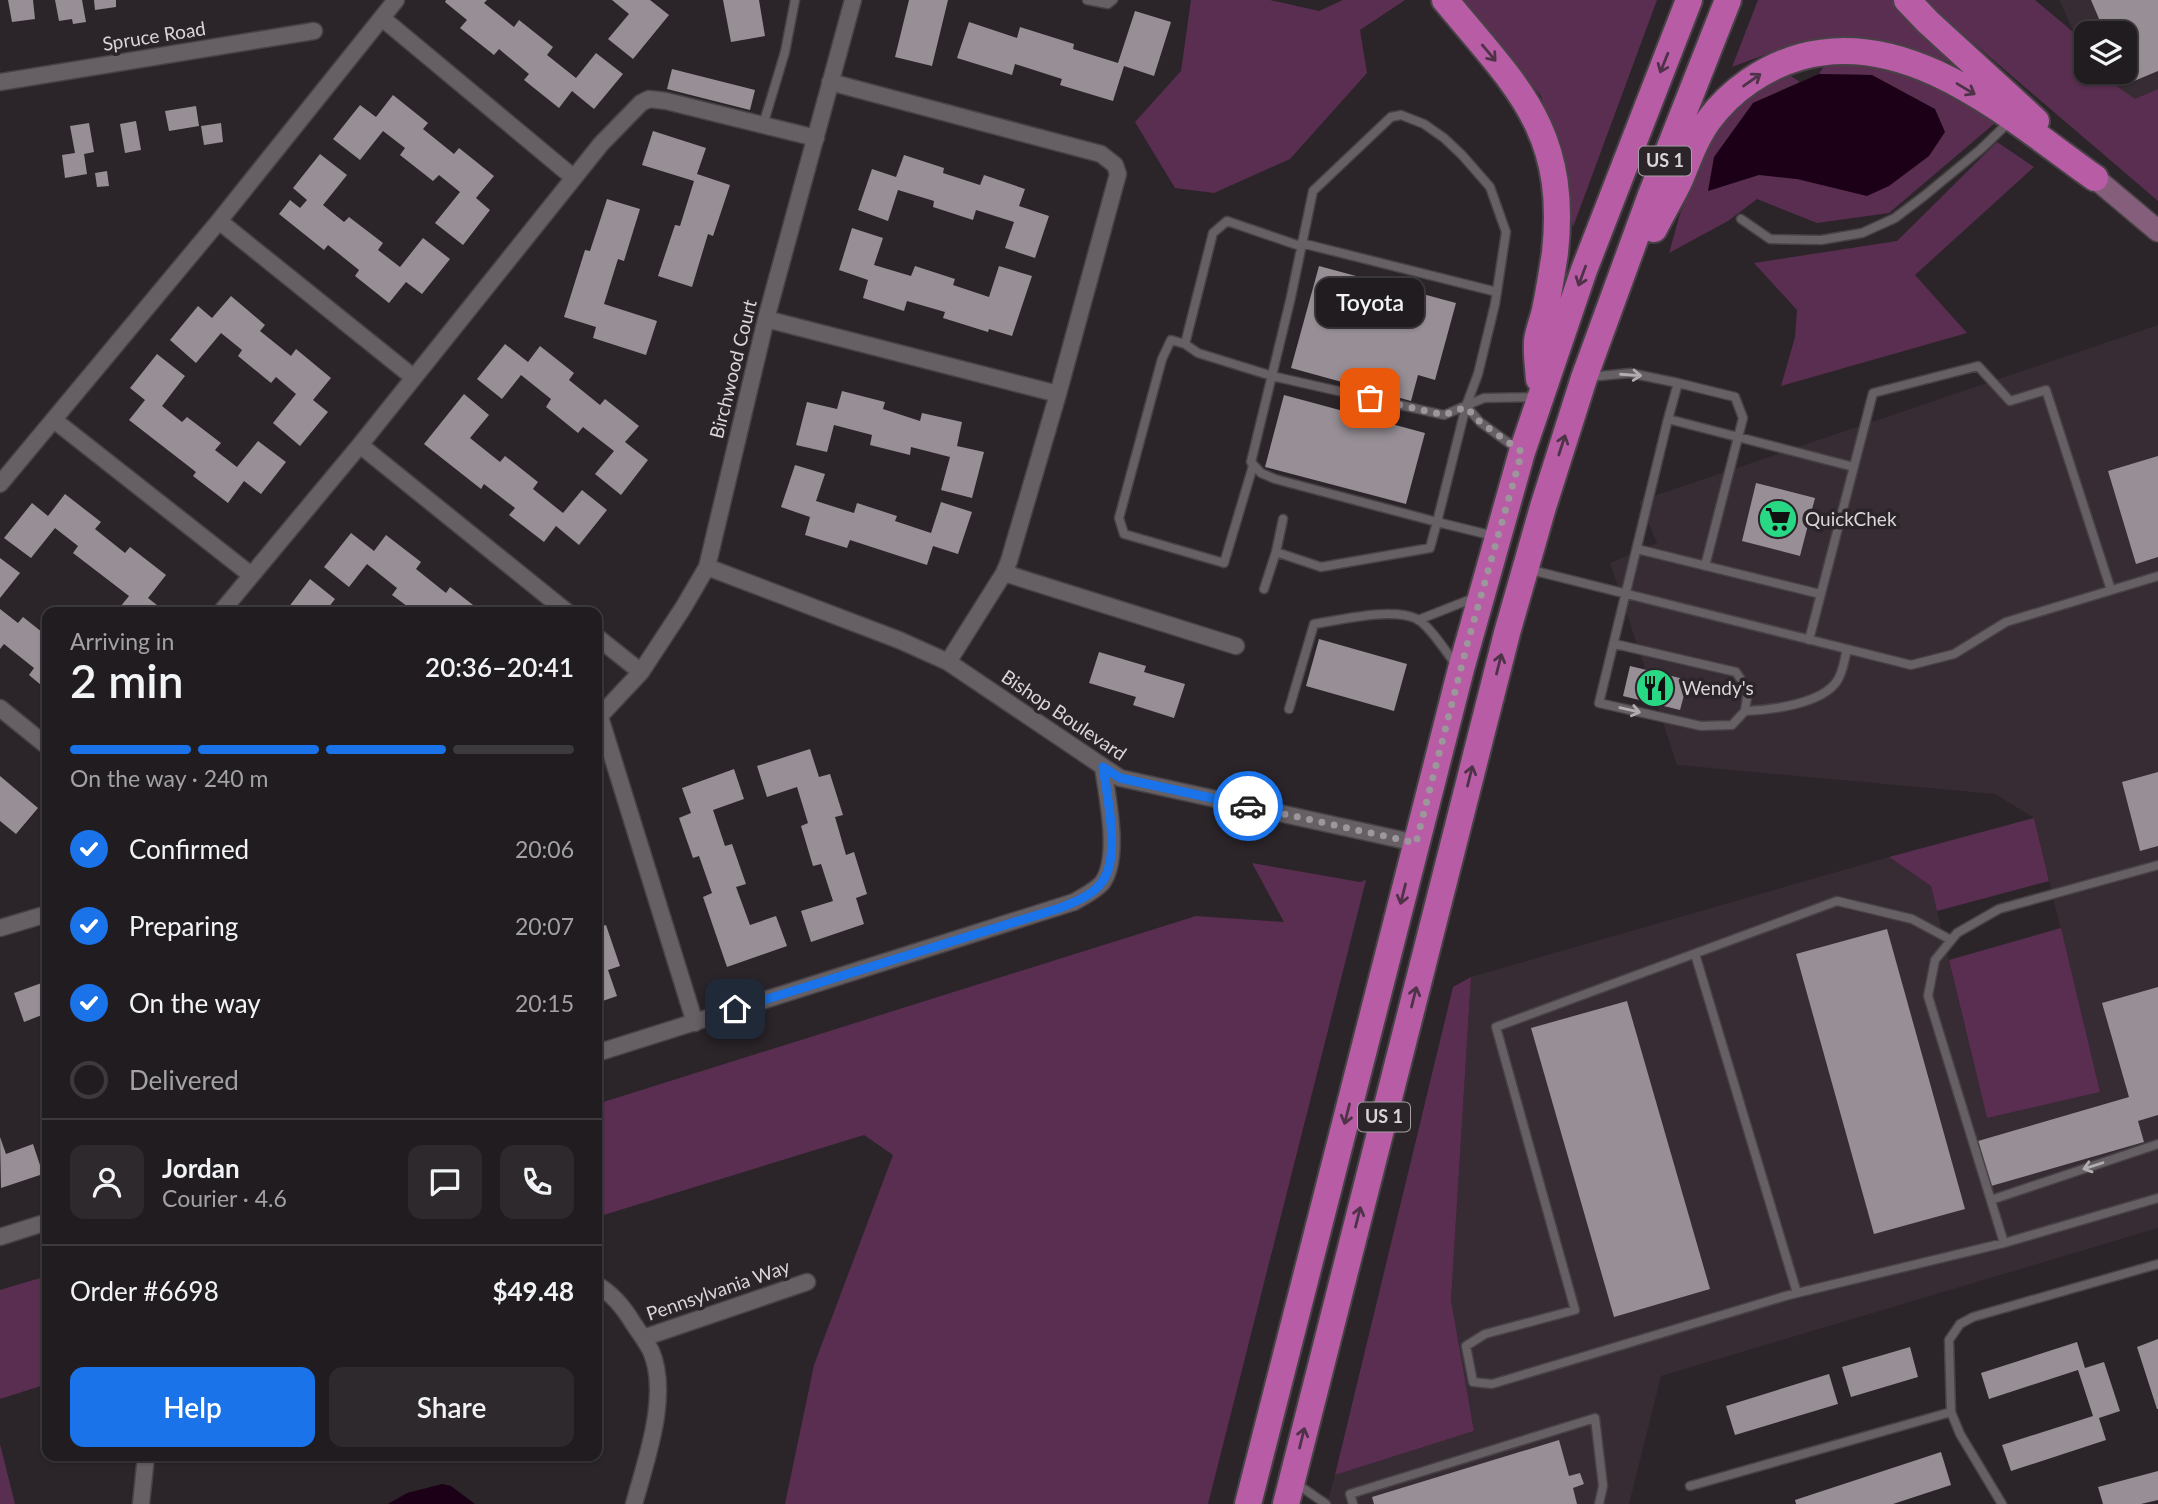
<!DOCTYPE html>
<html lang="en">
<head>
<meta charset="utf-8">
<style>
	:root { --surface:#201c1f; --page:#2d292c; --text:#f1f3f6; --muted:#a2a1a4; --line:#3d3a3d; --accent:#1a73e8 }
	body { margin:0; font-family:Lato,sans-serif; background:var(--page); color:var(--text); height:100vh; display:flex; flex-direction:column; font-size:26px; white-space:nowrap }
	* { box-sizing:border-box; margin:0 }
	p { font-size:23px; color:var(--muted) }
	.icon { flex:none; width:38px; height:38px; fill:none; stroke:currentColor; stroke-width:2; stroke-linecap:round; stroke-linejoin:round }
	.map { position:relative; flex:1; overflow:hidden }
	.sheet { position:absolute; left:42px; top:607px; width:560px; height:854px; display:flex; flex-direction:column; background:var(--surface); border-radius:14px; box-shadow:0 2px 5px #0004,0 0 0 2px var(--line) }
	.sheet>* { flex:none }
	.tools { position:absolute; left:2074px; top:21px; display:grid; gap:14px }
	.tools a { display:grid; place-items:center; width:63px; height:63px; border-radius:14px; background:var(--surface); box-shadow:0 2px 5px #0004,0 0 0 2px var(--line); font-size:35px }
	.pin { position:absolute; display:grid; place-items:center; width:60px; height:60px; color:#fff; margin:-30px; border-radius:14px; box-shadow:0 4px 10px #0006 }
	.courier { position:absolute; display:grid; place-items:center; width:70px; height:70px; margin:-35px; border:5px solid #1a73e8; border-radius:50%; background:#fff; color:#222; box-shadow:0 2px 9px #0007 }
	.bubble { position:absolute; height:49px; border-radius:14px; background:var(--surface); box-shadow:0 2px 5px #0004,0 0 0 2px var(--line); font-size:23px; font-weight:600; line-height:49px; text-align:center }
	.summary em { font-style:normal; font-weight:600 }
	.summary div { display:flex; flex-direction:column-reverse }
	.summary { display:flex; align-items:center; justify-content:space-between; height:119px; padding:0 28px }
	h1 { font-size:46px; font-weight:600; line-height:52px }
	.bar { display:grid; grid-template-columns:repeat(4,1fr); gap:10px 7px; align-content:center; height:84px; padding:0 28px }
	.bar i { height:9px; border-radius:5px; background:var(--line) }
	.bar .current { background:var(--accent) }
	.bar p { grid-column:span 4 }
	.line { display:flex; align-items:center; gap:18px; padding:0 28px; border-top:2px solid var(--line) }
	.line div { flex:1 }
	.round { display:grid; place-items:center; flex:none; width:74px; height:74px; border-radius:14px; background:var(--page) }
	ol { padding:0 28px; list-style:none }
	li { display:flex; align-items:center; gap:21px; height:77px }
	li p { margin-inline-start:auto }
	li .icon { padding:7px; border-radius:50%; background:var(--accent); color:#fff; stroke-width:4 }
	li:last-child { color:var(--muted) }
	li i { width:38px; height:38px; border:4px solid var(--line); border-radius:50% }
	.primary-button { display:flex; gap:14px; margin-top:auto; padding:14px 28px }
	.primary-button a { flex:1; height:80px; border-radius:14px; background:var(--accent); color:#fff; font-size:28px; font-weight:600; line-height:80px; text-align:center }
	.primary-button a+a { background:var(--page); color:var(--text) }
	.map>svg:first-child { display:block }
	.built { fill:#372b34 }
	.green { fill:#592e50 }
	.water { fill:#1c0017 }
	.building { fill:#978f95 }
	.lines { fill:none; stroke-linecap:round; stroke-linejoin:round }
	.service-casing { stroke:#474245; stroke-width:11 }
	.minor-casing { stroke:#474245; stroke-width:19 }
	.secondary-casing { stroke:#474245; stroke-width:24 }
	.trunk-casing { stroke:#474245; stroke-width:30 }
	.service { stroke:#665f64; stroke-width:8 }
	.minor { stroke:#665f64; stroke-width:16 }
	.secondary { stroke:#855e7c; stroke-width:21 }
	.trunk { stroke:#b85ca5; stroke-width:26 }
	.oneway { stroke:#4e3348 }
	.oneway2 { stroke:#b1acaf }
	.done { stroke:#9c979b; stroke-width:7; stroke-dasharray:0 12.6 }
	.route { stroke:#1a73e8; stroke-width:9 }
	.labels { text-anchor:middle; stroke-width:7; stroke-linejoin:round; paint-order:stroke }
	.shield { fill:#2b2529; stroke:#a5a0a4; stroke-width:2 }
	.shield-label { font-size:18px; font-weight:bold; fill:#d9d5d8 }
	.street-label { font-size:19px; fill:#d9d5d8; stroke:#2b2529 }
	.poi-label { font-size:19px; fill:#d9d5d8; stroke:#2b2529; text-anchor:start }
</style>
</head>
<body>
<div class="map">
<svg width="2158" height="1504" viewBox="0 0 2158 1504">
	<rect width="100%" height="100%" fill="#2b2529"/>
	<path class="built" d="M2059,0H2158V112L2101,91L2092,72H2124V33H2086V58Z
		M2158,325V1228L1661,1376L1629,1504H1327L1335,1475L1474,1431L1451,1300L1471,977L1889,857L1931,886L1987,1118L2100,1092L2034,818L1995,794L1677,765L1610,563L1657,543L1639,501Z"/>
	<path class="green" d="M1191,0H1270L1319,11L1343,0H1405L1360,30L1367,73L1290,159L1214,193L1175,188L1135,122L1181,71Z
		M1461,0H1657L1573,227L1541,96Z
		M1758,0H1894L1952,63L1869,39L1799,42L1732,67Z
		M1923,0H2035L2072,31L2086,59V72H2097L2135,99L2158,89V201Z
		M1872,64L1937,85L1995,123L1889,213L1817,223L1757,199L1728,221L1669,253L1680,214L1711,140L1739,102L1788,74L1800,82L1753,103L1708,190L1759,174L1797,179L1872,75L1819,74L1824,66Z
		M1997,142L2034,167L1915,275L1967,333L1781,386L1795,337L1797,310L1754,263L1897,241Z
		M2034,818L2049,881L1937,911L1931,886L1889,857Z
		M1252,863L1360,882L1366,880L1208,1504H785L814,1365L893,1155L864,1135L597,1217V1104L1196,916L1284,922Z
		M2061,928L2100,1092L1987,1118L1949,960Z
		M1471,977L1451,1300L1474,1431L1335,1475L1453,987Z
		M47,1276V1384L0,1399V1290Z
		M0,1444L15,1504H0Z"/>
	<path class="water" d="M1819,74L1872,75L1935,109L1945,132L1929,156L1889,186L1867,196L1797,179L1759,175L1708,191L1714,157L1753,103Z
		M442,1484L451,1486L475,1504H388L407,1493Z"/>
	<path class="building" d="M8,0H33L35,19L12,22Z
		M55,0H82L86,22L73,24L72,19L59,21Z
		M94,0H116V7L95,10Z
		M446,0H487L484,3L514,27L519,20L553,47L547,55L576,78L596,53L623,74L594,109L572,91L559,108L524,80L529,74L499,49L494,55L460,28L467,20L445,2Z
		M612,0H650L669,15L633,59L608,39L629,14Z
		M723,0H759L765,36L731,42Z
		M909,0H948L932,66L895,57Z
		M2091,0H2158V71L2127,84L2121,72H2124V33H2105Z
		M1135,11L1171,22L1154,76L1124,66L1113,101L1060,85L1062,79L1015,64L1012,75L957,58L969,22L1017,38L1020,27L1074,44L1073,49L1118,63Z
		M672,69L755,90L750,110L667,89Z
		M393,95L428,123L423,129L454,154L459,148L494,176L476,198L490,210L463,245L435,223L460,192L439,175L433,181L400,155L405,148L383,131L360,160L333,139L360,105L376,117Z
		M196,106L199,126L169,131L165,111Z
		M136,121L141,150L125,153L120,124Z
		M89,123L94,152L84,154L87,174L65,178L62,155L75,153L70,126Z
		M221,123L223,142L204,145L201,126Z
		M653,131L706,148L697,174L730,185L713,236L708,234L692,287L658,276L675,225L680,226L694,181L642,165Z
		M320,154L347,175L323,205L344,222L349,217L383,243L378,250L400,267L423,238L450,259L422,294L406,282L389,303L355,276L359,270L328,245L324,250L279,214L290,200L300,208L307,200L293,188Z
		M904,155L944,168L943,173L980,185L984,175L1025,189L1019,206L1049,216L1035,258L1005,248L1014,222L976,210L973,220L933,207L934,201L898,190L888,221L858,210L872,169L896,177Z
		M107,171L109,186L97,187L95,173Z
		M607,199L640,209L624,261L618,259L604,304L657,321L646,355L593,338L596,327L564,317L585,250L590,251Z
		M852,228L883,238L874,265L911,276L915,266L955,279L953,285L989,297L999,266L1032,276L1012,336L989,329L988,332L943,318L945,312L907,301L904,311L863,298L868,280L839,270Z
		M1319,266L1456,303L1435,380L1418,375L1411,401L1291,368Z
		M231,296L265,325L260,331L291,356L296,349L331,378L313,400L328,412L300,446L273,423L296,394L276,377L271,383L238,356L242,350L221,333L196,363L170,340L198,306L212,318Z
		M505,344L528,362L540,346L574,373L569,380L600,405L605,399L639,426L625,442L648,460L621,495L595,474L614,451L583,427L578,433L546,407L551,399L521,375L502,399L477,379Z
		M157,354L185,376L162,406L182,422L187,417L221,443L215,450L237,467L258,441L286,462L261,494L244,481L228,503L193,476L196,472L129,420L145,400L130,388Z
		M842,391L885,402L883,409L920,421L922,413L962,422L957,446L984,452L972,498L941,490L950,457L911,447L910,455L870,445L872,435L834,425L827,452L796,445L807,402L837,409Z
		M464,394L489,415L470,438L500,462L505,456L538,482L533,489L563,513L582,490L607,510L579,545L556,526L544,542L509,515L515,508L484,484L481,489L424,444Z
		M1284,395L1425,433L1406,504L1265,467Z
		M2158,456V557L2136,564L2108,471Z
		M795,465L825,474L816,501L854,513L857,503L897,516L895,521L931,533L941,502L972,512L958,554L933,546L927,565L850,540L847,548L805,535L810,517L781,507Z
		M1756,483L1815,498L1800,556L1742,541Z
		M65,494L101,522L95,529L125,553L130,547L166,575L148,598L162,609L159,612H116L129,596L73,553L78,546L55,528L31,558L4,538L32,503L48,516Z
		M351,533L374,551L386,535L421,562L416,569L446,593L450,587L482,612H415L392,595L397,588L367,564L349,587L324,567Z
		M0,558L20,573L0,598Z
		M310,579L335,599L325,612H285Z
		M0,609L18,623L23,617L47,636V690L29,675L34,668L4,644L0,649Z
		M1319,639L1407,664L1394,711L1306,686Z
		M1099,652L1146,666L1144,672L1185,684L1174,718L1133,705L1136,697L1089,683Z
		M1630,666L1688,680L1680,710L1623,696Z
		M810,749L819,777L830,774L843,815L835,817L846,855L854,852L867,894L856,898L864,924L811,942L801,911L833,901L821,864L813,866L801,826L808,823L797,787L767,797L757,766Z
		M734,769L744,799L713,810L725,846L732,844L746,884L736,887L750,925L776,916L787,946L727,967L703,897L712,893L699,856L693,858L679,818L691,813L682,788Z
		M2158,772V846L2140,851L2122,782Z
		M0,776L38,808L16,834L0,821Z
		M597,921L599,927L606,925L620,966L608,970L617,996L597,1003Z
		M1887,929L1965,1209L1874,1234L1796,954Z
		M47,981V1013L24,1022L14,993Z
		M2158,987V1115L2138,1121L2144,1142L1991,1186L1978,1141L2129,1097L2102,1003Z
		M1627,1001L1710,1289L1614,1317L1531,1028Z
		M0,1137L6,1154L33,1144L43,1174L1,1188Z
		M2158,1339V1409H2157L2137,1347Z
		M2077,1342L2085,1368L2104,1362L2120,1411L2099,1418L2106,1440L2011,1471L2002,1445L2093,1416L2078,1370L1989,1399L1981,1373Z
		M1910,1347L1918,1377L1851,1397L1842,1367Z
		M1829,1374L1838,1404L1735,1435L1726,1406Z
		M1559,1440L1569,1476L1580,1473L1584,1484L1573,1488L1577,1504H1374L1372,1497Z
		M1941,1452L1951,1485L1893,1504H1796L1795,1500Z
		M2158,1471V1500L2141,1504H2103L2098,1487Z"/>
	<g class="lines">
		<g class="service-casing">
			<path id="service" d="M1087,0L1108,4L1113,0
				M1401,115L1424,124L1444,138L1462,155L1490,187L1506,232L1495,304L1478,374L1466,406L1437,522L1275,479L1261,473L1251,462L1291,297L1313,191L1391,117Z
				M763,125L785,52L795,0
				M1741,219L1770,239L1821,240L1862,233L1895,218L1924,196L1981,149L2009,122
				M1301,243L1497,292
				M1300,246L1227,221L1213,233L1185,344L1198,353L1272,376L1444,415L1484,398L1536,397
				M1185,344L1171,340L1162,359L1119,518L1124,534L1224,563L1253,466
				M1590,377L1630,373L1678,383
				M1466,406L1480,422L1517,449
				M1668,419L1678,383L1735,397L1743,418L1705,566
				M1637,549L1820,594
				M1276,552L1321,567L1430,548L1437,522L1494,536
				M1527,569L1911,665L1954,654L2006,622L2158,576
				M1264,589L1276,552L1283,519
				M1418,620L1474,598
				M1809,640L1873,393L1978,366L2010,401L2046,390L2111,590
				M1615,644L1736,672L1748,690L1745,711L1732,725L1701,726L1599,703L1668,419L1854,467
				M1289,709L1314,624C1341,620 1391,607 1417,619C1429,625 1447,653 1456,665
				M1745,711C1771,710 1822,704 1837,681C1843,673 1844,660 1847,650
				M1951,940L1912,919L1837,901L1496,1027L1575,1310L1485,1334L1466,1346L1473,1382L1492,1384L1789,1295L2004,1243L2158,1198
				M1695,954L1797,1293
				M1991,1200L2158,1144
				M2004,1243L1928,996L1935,960L1957,933L1999,909L2158,865
				M1297,1484L1326,1504
				M1690,1486L1951,1412
				M1353,1504L1350,1494L1595,1418L1603,1486L1599,1504
				M2002,1504L1960,1434L1951,1412L1949,1340L1960,1324L1973,1317L2158,1264"/>
		</g>
		<g class="minor-casing">
			<path id="minor" d="M382,18L574,178
				M0,82L314,31
				M830,82L1101,154L1115,165L1118,174L1058,394L1009,561L1004,573L948,662
				M219,221L413,377
				M766,319L1058,394
				M54,420L251,575
				M360,445L567,612
				M0,484L219,221L396,0
				M707,567L899,640L948,662L1120,778L1416,843
				M1004,573L1236,646
				M221,612L360,445L601,144L641,103L649,99L666,101L816,138
				M597,637L641,672
				M0,708L47,746
				M600,717L695,1023
				M597,719L641,672L683,608L707,567L766,319L853,0
				M0,928L47,914
				M597,1053L1074,902C1084,896 1095,891 1102,883C1121,858 1107,796 1103,767
				M0,1237L47,1222
				M597,1285C613,1294 624,1308 633,1323C639,1332 646,1341 651,1351C670,1395 646,1460 634,1504
				M643,1338L807,1282
				M141,1504L146,1456"/>
		</g>
		<g class="secondary-casing">
			<path id="secondary" d="M2095,178L2158,231"/>
		</g>
		<g class="trunk-casing">
			<path id="trunk" d="M1445,0C1517,87 1568,130 1555,253C1552,272 1549,291 1545,310C1543,320 1538,331 1537,341C1536,353 1538,366 1539,379
				M1907,0L1928,22L2036,121
				M1654,229C1662,213 1671,198 1679,182C1688,161 1695,139 1709,120C1731,90 1765,67 1800,57C1910,26 2011,119 2095,178
				M1248,1504L1461,669L1522,452L1584,270L1689,0
				M1286,1504L1507,633L1543,507L1584,378L1651,195L1728,0"/>
		</g>
		<use href="#service" class="service"/>
		<use href="#minor" class="minor"/>
		<use href="#secondary" class="secondary"/>
		<use href="#trunk" class="trunk"/>
	</g>
	<defs><path id="oneway-shaft" d="M-6 0H5M1.5-3L5.5 0L1.5 3" fill="none" stroke-width="1.6" stroke-linecap="round" stroke-linejoin="round" transform="scale(1.75)"/></defs>
	<g class="oneway">
		<use href="#oneway-shaft" transform="translate(1489 53) rotate(50)"/>
		<use href="#oneway-shaft" transform="translate(1664 63) rotate(112)"/>
		<use href="#oneway-shaft" transform="translate(1752 80) rotate(-35)"/>
		<use href="#oneway-shaft" transform="translate(1966 89) rotate(31)"/>
		<use href="#oneway-shaft" transform="translate(1582 276) rotate(110)"/>
		<use href="#oneway-shaft" transform="translate(1562 445) rotate(-72)"/>
		<use href="#oneway-shaft" transform="translate(1499 664) rotate(-76)"/>
		<use href="#oneway-shaft" transform="translate(1470 776) rotate(-76)"/>
		<use href="#oneway-shaft" transform="translate(1403 894) rotate(104)"/>
		<use href="#oneway-shaft" transform="translate(1414 997) rotate(-76)"/>
		<use href="#oneway-shaft" transform="translate(1347 1114) rotate(104)"/>
		<use href="#oneway-shaft" transform="translate(1358 1217) rotate(-76)"/>
		<use href="#oneway-shaft" transform="translate(1302 1438) rotate(-76)"/>
	</g>
	<g class="oneway2">
		<use href="#oneway-shaft" transform="translate(1631 375) rotate(4)"/>
		<use href="#oneway-shaft" transform="translate(1630 710) rotate(13)"/>
		<use href="#oneway-shaft" transform="translate(2093 1166) rotate(162)"/>
	</g>
	<g class="lines">
		<path class="done" d="M1248,806L1416,843L1467,645L1522,452L1480,422L1466,407L1444,415L1370,398"/>
		<path class="route" d="M735,1009L1060,908C1075,902 1093,895 1102,882C1121,857 1107,796 1103,767L1120,778L1248,806"/>
	</g>
	<defs>
		<g id="supermarket-disc" transform="scale(2.0125)"><circle r="9.5" fill="#29d885" stroke="#2b2529"/><path d="M-6-5.5h2.5l.6 2H6L4.5 2H-2.5L-4.4-4H-6ZM-1.5 3.2a1.3 1.3 0 1 0 .1 0ZM3 3.2a1.3 1.3 0 1 0 .1 0Z" fill="#111"/></g>
		<g id="restaurant-disc" transform="scale(2.0125)"><circle r="9.5" fill="#29d885" stroke="#2b2529"/><path d="M-5-6h1v4h1v-4h1v4h1v-4h1v5L-1.5 .5V6h-2V.5L-5-1ZM5-6V6H3V1.5H1.5Q1.5-4 5-6Z" fill="#111"/></g>
	</defs>
	<g fill-rule="evenodd">
		<use href="#supermarket-disc" x="1778" y="519"/>
		<use href="#restaurant-disc" x="1655" y="688"/>
	</g>
	<g class="labels">
		<g class="shield">
			<rect x="1639" y="146.5" width="52" height="29" rx="5"/>
			<rect x="1358" y="1102.5" width="52" height="29" rx="5"/>
		</g>
		<g class="shield-label">
			<text x="1665" y="167">US 1</text>
			<text x="1384" y="1123">US 1</text>
		</g>
		<g class="street-label">
			<text transform="translate(154 36) rotate(-9)" y="7">Spruce Road</text>
			<text transform="translate(733 369) rotate(-76)" y="7">Birchwood Court</text>
			<text transform="translate(1064 715) rotate(34)" y="7">Bishop Boulevard</text>
			<text transform="translate(718 1290) rotate(-19)" y="7">Pennsylvania Way</text>
		</g>
		<g class="poi-label">
			<text x="1805" y="526">QuickChek</text>
			<text x="1682" y="695">Wendy's</text>
		</g>
	</g>
</svg>
<div class="tools">
<a><svg class="icon" aria-label="layers" viewBox="0 0 24 24"><path d="M12 4l9 5-9 5-9-5zM3 14l9 5 9-5"/></svg></a>
</div>
<div class="pin" style="left:1370px;top:398px;background:#ea580c"><svg class="icon" aria-label="bag" viewBox="0 0 24 24"><path d="M5 8h14l-1 12H6zM9 8a3 3 0 0 1 6 0"/></svg></div>
<div class="pin" style="left:735px;top:1009px;background:#1f2937"><svg class="icon" aria-label="home" viewBox="0 0 24 24"><path d="M3 11l9-7 9 7M6 9v11h12V9"/></svg></div>
<div class="courier" style="left:1248px;top:806px"><svg class="icon" aria-label="car" viewBox="0 0 24 24"><path d="M5 17H2v-5l4-1 3-4h7l3 4 3 1v5h-3M9 17h6M6 11h13"/><circle cx="7" cy="17" r="2"/><circle cx="17" cy="17" r="2"/></svg></div>
<div class="bubble" style="left:1316px;top:278px;width:108px">Toyota</div>
<section class="sheet">
<div class="summary"><div><h1>2 min</h1><p>Arriving in</p></div><em>20:36–20:41</em></div>
<div class="bar"><i class="current"></i><i class="current"></i><i class="current"></i><i></i><p>On the way · 240 m</p></div>
<ol>
<li><svg class="icon" aria-label="check" viewBox="0 0 24 24"><path d="M5 12l5 5 9-10"/></svg>Confirmed<p>20:06</p></li>
<li><svg class="icon" aria-label="check" viewBox="0 0 24 24"><path d="M5 12l5 5 9-10"/></svg>Preparing<p>20:07</p></li>
<li><svg class="icon" aria-label="check" viewBox="0 0 24 24"><path d="M5 12l5 5 9-10"/></svg>On the way<p>20:15</p></li>
<li><i></i>Delivered</li>
</ol>
<div class="line" style="height:126px"><a class="round"><svg class="icon" aria-label="person" viewBox="0 0 24 24"><circle cx="12" cy="8" r="4"/><path d="M4 21q1-7 8-7t8 7"/></svg></a><div><b>Jordan</b><p>Courier · 4.6</p></div><a class="round"><svg class="icon" aria-label="chat" viewBox="0 0 24 24"><path d="M4 5h16v11H9l-5 4z"/></svg></a><a class="round"><svg class="icon" aria-label="phone" viewBox="0 0 24 24"><path d="M5 4h4l2 5-3 2q2 4 5 5l2-3 5 2v4C11 20 4 13 5 4z"/></svg></a></div>
<div class="line" style="height:91px"><div>Order #6698</div><b>$49.48</b></div>
<div class="primary-button"><a>Help</a><a>Share</a></div>
</section>
</div>
</body>
</html>
